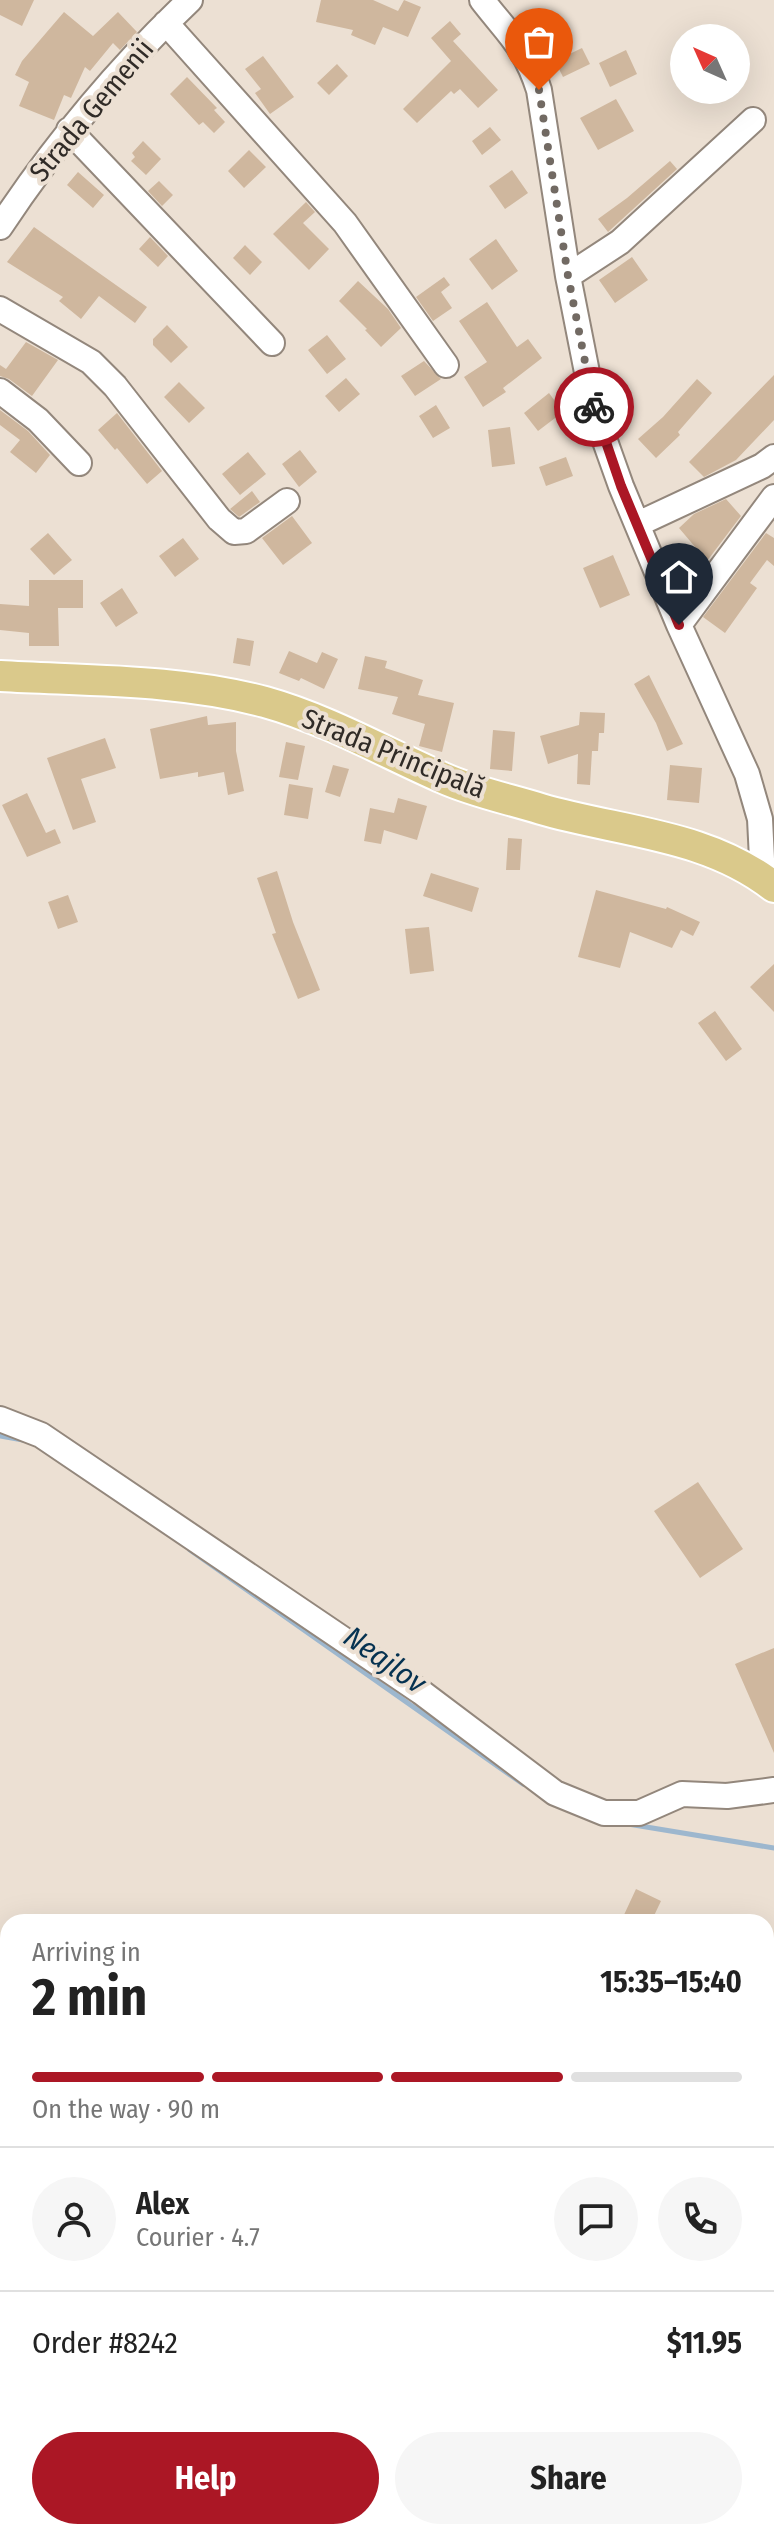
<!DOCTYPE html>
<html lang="en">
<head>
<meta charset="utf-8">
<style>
	:root { --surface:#fff; --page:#f6f6f6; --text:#222; --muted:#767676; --line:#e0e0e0; --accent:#ab1725 }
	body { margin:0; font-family:"Fira Sans Condensed",sans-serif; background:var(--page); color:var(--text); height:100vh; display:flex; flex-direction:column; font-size:30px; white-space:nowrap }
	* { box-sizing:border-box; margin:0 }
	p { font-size:26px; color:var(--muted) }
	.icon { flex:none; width:44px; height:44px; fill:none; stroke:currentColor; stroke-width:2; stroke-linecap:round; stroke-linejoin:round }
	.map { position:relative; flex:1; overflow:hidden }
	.drawer { position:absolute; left:0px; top:1914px; width:774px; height:626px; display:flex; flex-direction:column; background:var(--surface); border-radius:24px 24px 0 0; box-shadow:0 8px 32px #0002 }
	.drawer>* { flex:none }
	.needle { width:52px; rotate:315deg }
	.fabs { position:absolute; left:670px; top:24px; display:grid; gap:16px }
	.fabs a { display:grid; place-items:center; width:80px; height:80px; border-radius:50%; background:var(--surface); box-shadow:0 8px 32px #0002; font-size:40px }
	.pin { position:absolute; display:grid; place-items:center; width:68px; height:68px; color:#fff; margin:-82px -34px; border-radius:50% 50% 50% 0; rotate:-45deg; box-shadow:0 0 8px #0007 }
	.pin .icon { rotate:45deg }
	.courier { position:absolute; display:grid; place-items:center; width:80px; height:80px; margin:-40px; border:6px solid #ab1725; border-radius:50%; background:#fff; color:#222; box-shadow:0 2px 10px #0007 }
	.summary em { font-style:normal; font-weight:700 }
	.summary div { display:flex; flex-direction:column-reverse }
	.summary { display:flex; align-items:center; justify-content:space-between; height:136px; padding:0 32px }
	h1 { font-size:52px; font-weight:700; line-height:60px }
	.bar { display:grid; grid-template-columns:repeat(4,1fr); gap:12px 8px; align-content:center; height:96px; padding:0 32px }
	.bar i { height:10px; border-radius:6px; background:var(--line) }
	.bar .on { background:var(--accent) }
	.bar p { grid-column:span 4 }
	.line { display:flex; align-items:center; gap:20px; padding:0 32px; border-top:2px solid var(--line) }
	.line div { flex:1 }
	.round { display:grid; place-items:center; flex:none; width:84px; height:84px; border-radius:42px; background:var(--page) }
	.primary-button { display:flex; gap:16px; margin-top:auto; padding:16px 32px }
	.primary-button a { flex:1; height:92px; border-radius:48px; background:var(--accent); color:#fff; font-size:32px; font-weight:700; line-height:92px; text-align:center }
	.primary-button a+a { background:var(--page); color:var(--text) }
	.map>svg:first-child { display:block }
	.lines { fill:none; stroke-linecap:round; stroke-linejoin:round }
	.stream { stroke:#9db7ce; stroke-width:5 }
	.building { fill:#cfb79e }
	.minor-casing { stroke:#93877c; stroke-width:28 }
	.major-casing { stroke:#fff; stroke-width:34 }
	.minor { stroke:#fff; stroke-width:24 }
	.major { stroke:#dac98b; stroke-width:30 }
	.done { stroke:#726a63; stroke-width:8; stroke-dasharray:0 14.4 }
	.route { stroke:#ab1725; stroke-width:10 }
	.labels { text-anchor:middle; stroke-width:8; stroke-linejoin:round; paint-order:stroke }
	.street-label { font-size:28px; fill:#302b27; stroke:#ece0d3 }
	.water-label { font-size:30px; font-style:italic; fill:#053251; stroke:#ece0d3 }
</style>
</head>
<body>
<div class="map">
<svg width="774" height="2539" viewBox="0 0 774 2539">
	<rect width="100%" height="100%" fill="#ece0d3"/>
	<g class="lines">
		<path class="stream" d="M0,1436L23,1440
			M190,1550L523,1784
			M628,1824L774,1848"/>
	</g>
	<path class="building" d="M0,0H34L22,26L0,15Z
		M321,0H373L398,11L404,0L421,7L408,37L383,27L375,45L351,35L353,30L316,22Z
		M64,12L93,36L118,12L137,32L120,50L113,43L90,71L85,67L71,98L64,95L54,120L19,106L29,82L15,75L22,61Z
		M450,21L461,34L453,41L498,90L478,108L460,89L454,94L451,91L417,123L403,109L451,61L431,38Z
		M582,48L590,64L563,77L555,61Z
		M626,50L637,74L610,87L599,63Z
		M263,56L294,97L270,114L255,93L261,89L245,69Z
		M337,64L348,76L329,95L317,83Z
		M187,77L217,108L214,110L225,122L214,133L203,122L199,125L170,94Z
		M616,99L634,131L598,150L580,118Z
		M490,127L501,140L482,155L472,141Z
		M143,141L161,159L146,175L131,161L135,157L132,153Z
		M249,150L266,167L244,188L228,171Z
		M670,161L677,169L608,232L598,219L627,198Z
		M512,170L528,193L505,209L489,186Z
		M78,172L104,195L93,208L67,185Z
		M159,181L173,195L162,206L148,191Z
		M306,202L315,212L303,223L329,249L309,270L273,234Z
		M34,227L147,307L135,323L99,296L81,319L59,301L63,297L7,262Z
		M150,237L168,256L158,267L139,249Z
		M496,239L518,271L492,290L469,259Z
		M245,245L262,262L250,275L233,258Z
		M632,257L648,280L615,303L599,280Z
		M444,277L450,285L441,292L452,308L433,321L416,297Z
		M358,281L388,309L401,328L381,347L365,330L367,329L339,301Z
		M487,302L517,347L528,339L542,358L503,388L506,392L483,407L464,377L487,362L459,321Z
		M167,325L188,347L171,363L153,345V339Z
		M327,335L346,359L327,374L308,350Z
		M26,342L58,360L32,396L9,379L0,376V365L6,369Z
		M424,361L441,379L415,396L401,376Z
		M774,375V420L736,460L704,477L689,462Z
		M346,378L360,394L339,412L325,396Z
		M697,379L712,393L678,432L680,435L656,458L638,439L663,417Z
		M179,382L205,408L189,423L164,397Z
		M549,393L563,412L538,431L524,413Z
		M436,405L450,428L433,438L419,416Z
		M0,410L28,431L50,455L36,473L10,452L20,440L0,425Z
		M117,413L162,471L147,484L117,448L115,450L98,430Z
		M510,427L515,464L492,467L488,430Z
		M300,450L317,472L299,487L282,464Z
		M248,452L266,474L240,495L222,474Z
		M566,457L573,476L546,486L539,467Z
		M252,491L260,502L239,517L230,509Z
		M726,499L741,516L707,561L679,528L694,514Z
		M292,516L312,543L283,565L262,538Z
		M48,533L72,560L54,575L30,549Z
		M766,533L774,538V566L767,560L750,583L757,588L725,633L703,617Z
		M183,538L199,559L175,577L159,556Z
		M613,555L630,595L600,608L583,568Z
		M29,580H83V608H58L59,646H29V633L0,630V604L29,606Z
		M122,588L138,613L116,627L100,603Z
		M237,638L254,641L250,666L233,663Z
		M289,651L317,663L322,652L338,659L324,689L301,678L299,681L279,673Z
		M365,656L387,661L385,668L423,680L418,695L454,703L442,752L419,746L425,724L392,714L398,697L358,689Z
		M649,675L683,744L667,751L656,723L634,684Z
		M580,712L605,713L604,733H599L598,751H592L590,785L577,784L578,754L548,764L540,736L579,725Z
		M207,716L208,725L236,722V751L244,791L228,795L224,772L198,777V772L160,779L150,729Z
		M493,730L515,732L512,771L490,769Z
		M105,738L116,768L81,779L96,822L73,830L47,758Z
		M286,742L305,746L298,780L279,777Z
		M333,765L349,769L340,797L325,792Z
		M670,765L702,768L699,803L667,800Z
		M289,784L313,788L308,819L284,815Z
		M27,793L46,833L55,829L61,843L27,857L2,805Z
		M398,798L427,806L417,840L384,830L381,844L364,841L370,808L394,813Z
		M508,838L522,839L520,870H506Z
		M277,871L293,922L320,990L298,999L272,934L276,933L257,878Z
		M431,873L479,888L472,912L423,896Z
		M596,890L666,909L667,907L700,922L693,936L681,930L672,948L630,932L620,968L578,957Z
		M68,895L78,922L58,929L48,902Z
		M429,927L434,971L410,974L405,929Z
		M774,964V1012L750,987Z
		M715,1011L742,1049L726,1061L698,1023Z
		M698,1482L743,1549L700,1578L654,1511Z
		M774,1648V1753L735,1664Z
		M636,1889L661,1901L651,1922H634L623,1917Z"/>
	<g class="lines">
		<g class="minor-casing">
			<path id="minor" d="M482,0C509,35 525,46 539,90L568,276L595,413L621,486L679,625L747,774L760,819L763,879
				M166,23L345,223L446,365
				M69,130L272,343
				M0,227C55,144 118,68 190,0
				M568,276L620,242L753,120
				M0,309L91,362L115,386L219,519L234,532L246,531L287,501
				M0,391L38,420L79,463
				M638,524L762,466L774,457
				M679,625L774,497
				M0,1419L41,1435L421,1692L555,1793L604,1813H639L682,1794L727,1796L774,1790"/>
		</g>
		<g class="major-casing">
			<path id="major" d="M0,676C88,681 179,679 265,702C326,719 384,752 443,778C474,792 509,799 541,809C620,832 707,834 774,887
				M766,2103L774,2087
				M502,2539L507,2532"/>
		</g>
		<use href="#minor" class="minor"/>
		<use href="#major" class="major"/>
	</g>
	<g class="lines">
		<path class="done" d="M539,90L568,276L594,407"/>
		<path class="route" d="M594,407L621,486L679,625"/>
	</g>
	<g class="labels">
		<g class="street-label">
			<text transform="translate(91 110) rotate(-50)" y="10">Strada Gemenii</text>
			<text transform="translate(394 753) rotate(22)" y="10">Strada Principală</text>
		</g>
		<g class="water-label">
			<text transform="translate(385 1660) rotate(35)" y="10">Neajlov</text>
		</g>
	</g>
</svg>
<div class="fabs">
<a><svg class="needle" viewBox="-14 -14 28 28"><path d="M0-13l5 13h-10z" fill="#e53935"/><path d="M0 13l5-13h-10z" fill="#767676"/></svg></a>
</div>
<div class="pin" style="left:539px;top:90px;background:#ea580c"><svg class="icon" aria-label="bag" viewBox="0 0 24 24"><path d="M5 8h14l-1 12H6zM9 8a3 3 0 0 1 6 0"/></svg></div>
<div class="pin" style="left:679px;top:625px;background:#1f2937"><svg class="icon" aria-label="home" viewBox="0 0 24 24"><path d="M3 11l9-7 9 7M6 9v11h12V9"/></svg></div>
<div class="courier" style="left:594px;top:407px"><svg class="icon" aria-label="bike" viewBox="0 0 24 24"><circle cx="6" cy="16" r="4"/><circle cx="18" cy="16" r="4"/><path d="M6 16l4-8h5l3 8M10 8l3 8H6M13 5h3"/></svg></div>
<section class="drawer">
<div class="summary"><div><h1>2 min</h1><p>Arriving in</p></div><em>15:35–15:40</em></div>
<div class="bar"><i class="on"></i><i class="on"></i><i class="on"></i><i></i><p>On the way · 90 m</p></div>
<div class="line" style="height:144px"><a class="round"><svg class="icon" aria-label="person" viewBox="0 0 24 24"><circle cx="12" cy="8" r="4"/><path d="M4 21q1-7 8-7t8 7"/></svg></a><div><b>Alex</b><p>Courier · 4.7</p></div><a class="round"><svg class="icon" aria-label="chat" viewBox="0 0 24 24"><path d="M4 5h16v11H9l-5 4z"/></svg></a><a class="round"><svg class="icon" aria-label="phone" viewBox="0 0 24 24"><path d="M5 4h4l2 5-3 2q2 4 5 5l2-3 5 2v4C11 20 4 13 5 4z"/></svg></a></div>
<div class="line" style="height:104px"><div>Order #8242</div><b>$11.95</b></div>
<div class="primary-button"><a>Help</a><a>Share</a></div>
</section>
</div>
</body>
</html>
